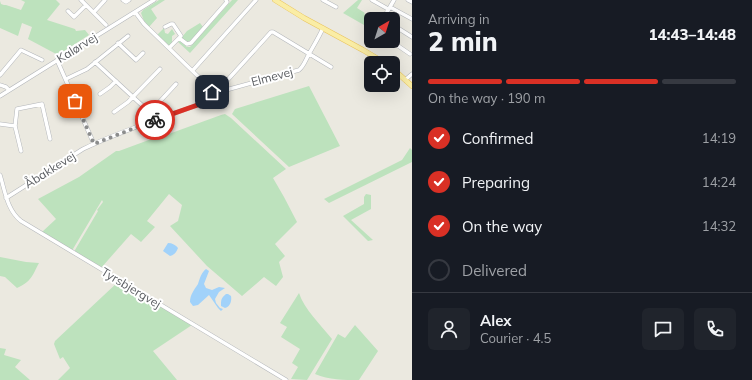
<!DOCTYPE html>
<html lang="en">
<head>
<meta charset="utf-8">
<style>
	:root { --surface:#171b24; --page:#20242c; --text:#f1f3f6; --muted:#9ea1a6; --line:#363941; --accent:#d93025 }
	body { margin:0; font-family:Mulish,sans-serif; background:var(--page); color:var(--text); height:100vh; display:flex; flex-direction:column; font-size:15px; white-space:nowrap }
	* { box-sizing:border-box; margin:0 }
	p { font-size:13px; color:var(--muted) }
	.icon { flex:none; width:22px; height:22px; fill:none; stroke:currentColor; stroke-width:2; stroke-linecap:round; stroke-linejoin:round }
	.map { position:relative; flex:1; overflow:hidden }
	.details { display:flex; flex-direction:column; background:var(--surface); width:340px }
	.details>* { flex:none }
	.needle { width:26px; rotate:39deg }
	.tools { position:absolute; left:364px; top:12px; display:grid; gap:8px }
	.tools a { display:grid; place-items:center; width:36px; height:36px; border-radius:6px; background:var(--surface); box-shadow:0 4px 16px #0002; font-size:20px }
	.pin { position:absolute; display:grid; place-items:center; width:34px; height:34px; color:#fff; margin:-17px; border-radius:8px; box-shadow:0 2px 6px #0006 }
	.courier { position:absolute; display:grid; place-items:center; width:40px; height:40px; margin:-20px; border:3px solid #d93025; border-radius:50%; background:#fff; color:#222; box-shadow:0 1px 5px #0007 }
	.head em { font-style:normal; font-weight:800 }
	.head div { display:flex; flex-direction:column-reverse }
	.head { display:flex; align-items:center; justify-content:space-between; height:68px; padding:0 16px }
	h1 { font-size:26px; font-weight:800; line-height:30px }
	.bar { display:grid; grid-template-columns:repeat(4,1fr); gap:6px 4px; align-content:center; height:48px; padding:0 16px }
	.bar i { height:5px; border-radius:3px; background:var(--line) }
	.bar .on { background:var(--accent) }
	.bar p { grid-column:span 4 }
	.line { display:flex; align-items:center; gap:10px; padding:0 16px; border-top:1px solid var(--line) }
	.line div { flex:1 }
	.round { display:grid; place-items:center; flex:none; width:42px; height:42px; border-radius:6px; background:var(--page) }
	ol { padding:0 16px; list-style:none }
	li { display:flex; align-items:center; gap:12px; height:44px }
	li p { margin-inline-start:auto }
	li .icon { padding:4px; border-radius:50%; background:var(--accent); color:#fff; stroke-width:4 }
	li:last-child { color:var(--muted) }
	li i { width:22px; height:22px; border:2px solid var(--line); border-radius:50% }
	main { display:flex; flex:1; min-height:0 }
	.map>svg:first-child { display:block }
	.green { fill:#bde2bd }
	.water { fill:#a1d2fa }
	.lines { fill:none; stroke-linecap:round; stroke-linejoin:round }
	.minor-casing { stroke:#b3b6ba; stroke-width:4.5 }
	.major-casing { stroke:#e9c35b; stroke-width:5.5 }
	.minor { stroke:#fff; stroke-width:3.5 }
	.major { stroke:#faeda5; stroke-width:4.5 }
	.done { stroke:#8c8d8d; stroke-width:4; stroke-dasharray:0 7.2 }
	.route { stroke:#d93025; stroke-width:5 }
	.labels { text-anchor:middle; stroke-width:4; stroke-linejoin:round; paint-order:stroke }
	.street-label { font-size:12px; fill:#595c60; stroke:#fff }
</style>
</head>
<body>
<main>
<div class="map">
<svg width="412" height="380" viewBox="0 0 412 380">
	<rect width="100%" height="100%" fill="#ebe9e0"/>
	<path class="green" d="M21,0H56L60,4L47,20L75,29L76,31L85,30L89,35L58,55L28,39L32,27L22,23L18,36L0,28V1L1,4L4,5H6L21,10L25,2Z
		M159,0H165L151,9L157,18L149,27L144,21L141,13L143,10Z
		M232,0H238L190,53L178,42L180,41L187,47H190Z
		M358,0H362L357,8L365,13L364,14L373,19H371V29L343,13Z
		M200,23L203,27L190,42L187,43L182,38V37L187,31Z
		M164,28L165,33L168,34L172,29L175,34L172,36V44L169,46L157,35Z
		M309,86L340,146L289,167L232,114L235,109Z
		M225,114L231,118L286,169L273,178L284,197L297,222L275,244L285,256L279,262L283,277L276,286L264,277L242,296L207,266L170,226L178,221L182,205L169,194L147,221L155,227L141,242L131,234L101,268L75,252V250L98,211L97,210L103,202L102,200L73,249L71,250L42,232L56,219L38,199L79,177L116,151H119L165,134L166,135L221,115Z
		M410,148L412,150V162L329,203L324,199L402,160Z
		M366,194L371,195V209L351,220L373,240L368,241L343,216L364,204V197Z
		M0,257L26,262L39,263C32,276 32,281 17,288L5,277L0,276Z
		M119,281L192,325L153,351L177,380H58L70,368L63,357L60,359L54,344L55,341Z
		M299,293C304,309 321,325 332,339L307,380L291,379L298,367L292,363L300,349L281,337L287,327L280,323Z
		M355,325L378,351L359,380C344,380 329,380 315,374L338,334L345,338Z
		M0,348L6,349L4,355L21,360L15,367L30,380H0Z"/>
	<path class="water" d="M168,243C172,243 176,245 178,248C176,253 174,255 170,256L163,251Z
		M206,269L209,271L204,284L206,288L212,290L219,287L225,288L219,292L215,299L216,303L220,308L223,309L221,311L218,308L209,295L198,305L193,306L190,302C190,295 194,290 198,284C200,278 201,273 206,269Z
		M226,294H228L231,296C232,301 230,307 225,308L221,306C221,300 221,298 226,294Z"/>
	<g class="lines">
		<g class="minor-casing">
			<path id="minor" d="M81,0L106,25
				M123,0L126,2L129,0
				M323,0L336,7
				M372,0L388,9
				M408,0L412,2
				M390,7L412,19
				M68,11L74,17L86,5
				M94,12L105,0
				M383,19L394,0
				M393,25L412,37
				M165,27L171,24H173L181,36L169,48
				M323,28C319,37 314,45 309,54C306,59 304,66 299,70L226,90H223L222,88L223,85L271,32H273L331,67
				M179,38L187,44L191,43L227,2L226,0
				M391,41L410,54
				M118,43L136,60L143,53
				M57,60L94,144
				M95,62L146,109L153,121
				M194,69L256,0
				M0,75L21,50L42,60
				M66,79L87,69L128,36
				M405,80L412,74
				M0,85L6,87L9,90
				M100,94L110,87L116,81
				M0,96L154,0
				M114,112L128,102L160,69
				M149,112L152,110L176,84
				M0,124L15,126
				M21,151L15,126L17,109L42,104L50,139
				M0,175C5,191 7,210 21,221L286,380
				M6,198L83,149C122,130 165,117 206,102C211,98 213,94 210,88L144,24L135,12"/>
		</g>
		<g class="major-casing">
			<path id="major" d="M275,0L304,18L363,50L385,63
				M393,69L412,86"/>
		</g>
		<use href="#minor" class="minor"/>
		<use href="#major" class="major"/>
	</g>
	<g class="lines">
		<path class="done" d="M75,101L94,144L155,120"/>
		<path class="route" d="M155,120L206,102L210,98L212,92"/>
	</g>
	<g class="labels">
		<g class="street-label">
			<text transform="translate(77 48) rotate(-32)" y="4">Kalørvej</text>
			<text transform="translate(272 77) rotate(-15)" y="4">Elmevej</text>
			<text transform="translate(50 170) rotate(-32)" y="4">Åbakkevej</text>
			<text transform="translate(131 288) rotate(31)" y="4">Tyrsbjergvej</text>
		</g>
	</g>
</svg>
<div class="tools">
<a><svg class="needle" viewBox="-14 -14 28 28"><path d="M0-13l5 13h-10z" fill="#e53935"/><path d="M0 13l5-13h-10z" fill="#9ea1a6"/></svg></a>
<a><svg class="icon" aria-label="locate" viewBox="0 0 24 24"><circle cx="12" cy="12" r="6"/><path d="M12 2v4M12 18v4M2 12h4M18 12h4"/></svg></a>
</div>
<div class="pin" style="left:75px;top:101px;background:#ea580c"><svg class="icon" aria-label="bag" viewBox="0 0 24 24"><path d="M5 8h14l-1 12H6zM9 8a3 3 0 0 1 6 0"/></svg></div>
<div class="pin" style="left:212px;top:92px;background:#1f2937"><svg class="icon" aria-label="home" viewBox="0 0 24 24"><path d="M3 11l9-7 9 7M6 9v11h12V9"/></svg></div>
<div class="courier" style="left:155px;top:120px"><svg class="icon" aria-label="bike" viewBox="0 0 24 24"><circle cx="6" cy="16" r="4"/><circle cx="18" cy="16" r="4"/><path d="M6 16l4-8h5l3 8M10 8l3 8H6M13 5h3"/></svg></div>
</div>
<section class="details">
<div class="head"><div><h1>2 min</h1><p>Arriving in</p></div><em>14:43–14:48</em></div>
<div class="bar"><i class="on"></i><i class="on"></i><i class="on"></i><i></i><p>On the way · 190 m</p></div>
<ol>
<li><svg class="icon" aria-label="check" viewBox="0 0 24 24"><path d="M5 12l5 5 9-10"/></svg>Confirmed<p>14:19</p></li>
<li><svg class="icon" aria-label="check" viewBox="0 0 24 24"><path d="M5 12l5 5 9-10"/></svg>Preparing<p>14:24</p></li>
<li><svg class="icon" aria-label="check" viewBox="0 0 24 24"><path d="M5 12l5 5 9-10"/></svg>On the way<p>14:32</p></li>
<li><i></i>Delivered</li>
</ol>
<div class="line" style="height:72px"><a class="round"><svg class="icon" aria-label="person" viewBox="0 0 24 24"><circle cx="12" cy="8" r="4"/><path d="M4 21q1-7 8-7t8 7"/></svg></a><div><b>Alex</b><p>Courier · 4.5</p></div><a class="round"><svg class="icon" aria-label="chat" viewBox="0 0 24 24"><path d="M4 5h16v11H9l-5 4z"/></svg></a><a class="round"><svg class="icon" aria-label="phone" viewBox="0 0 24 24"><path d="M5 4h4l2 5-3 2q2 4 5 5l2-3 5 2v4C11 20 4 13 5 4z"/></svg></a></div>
</section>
</main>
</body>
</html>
